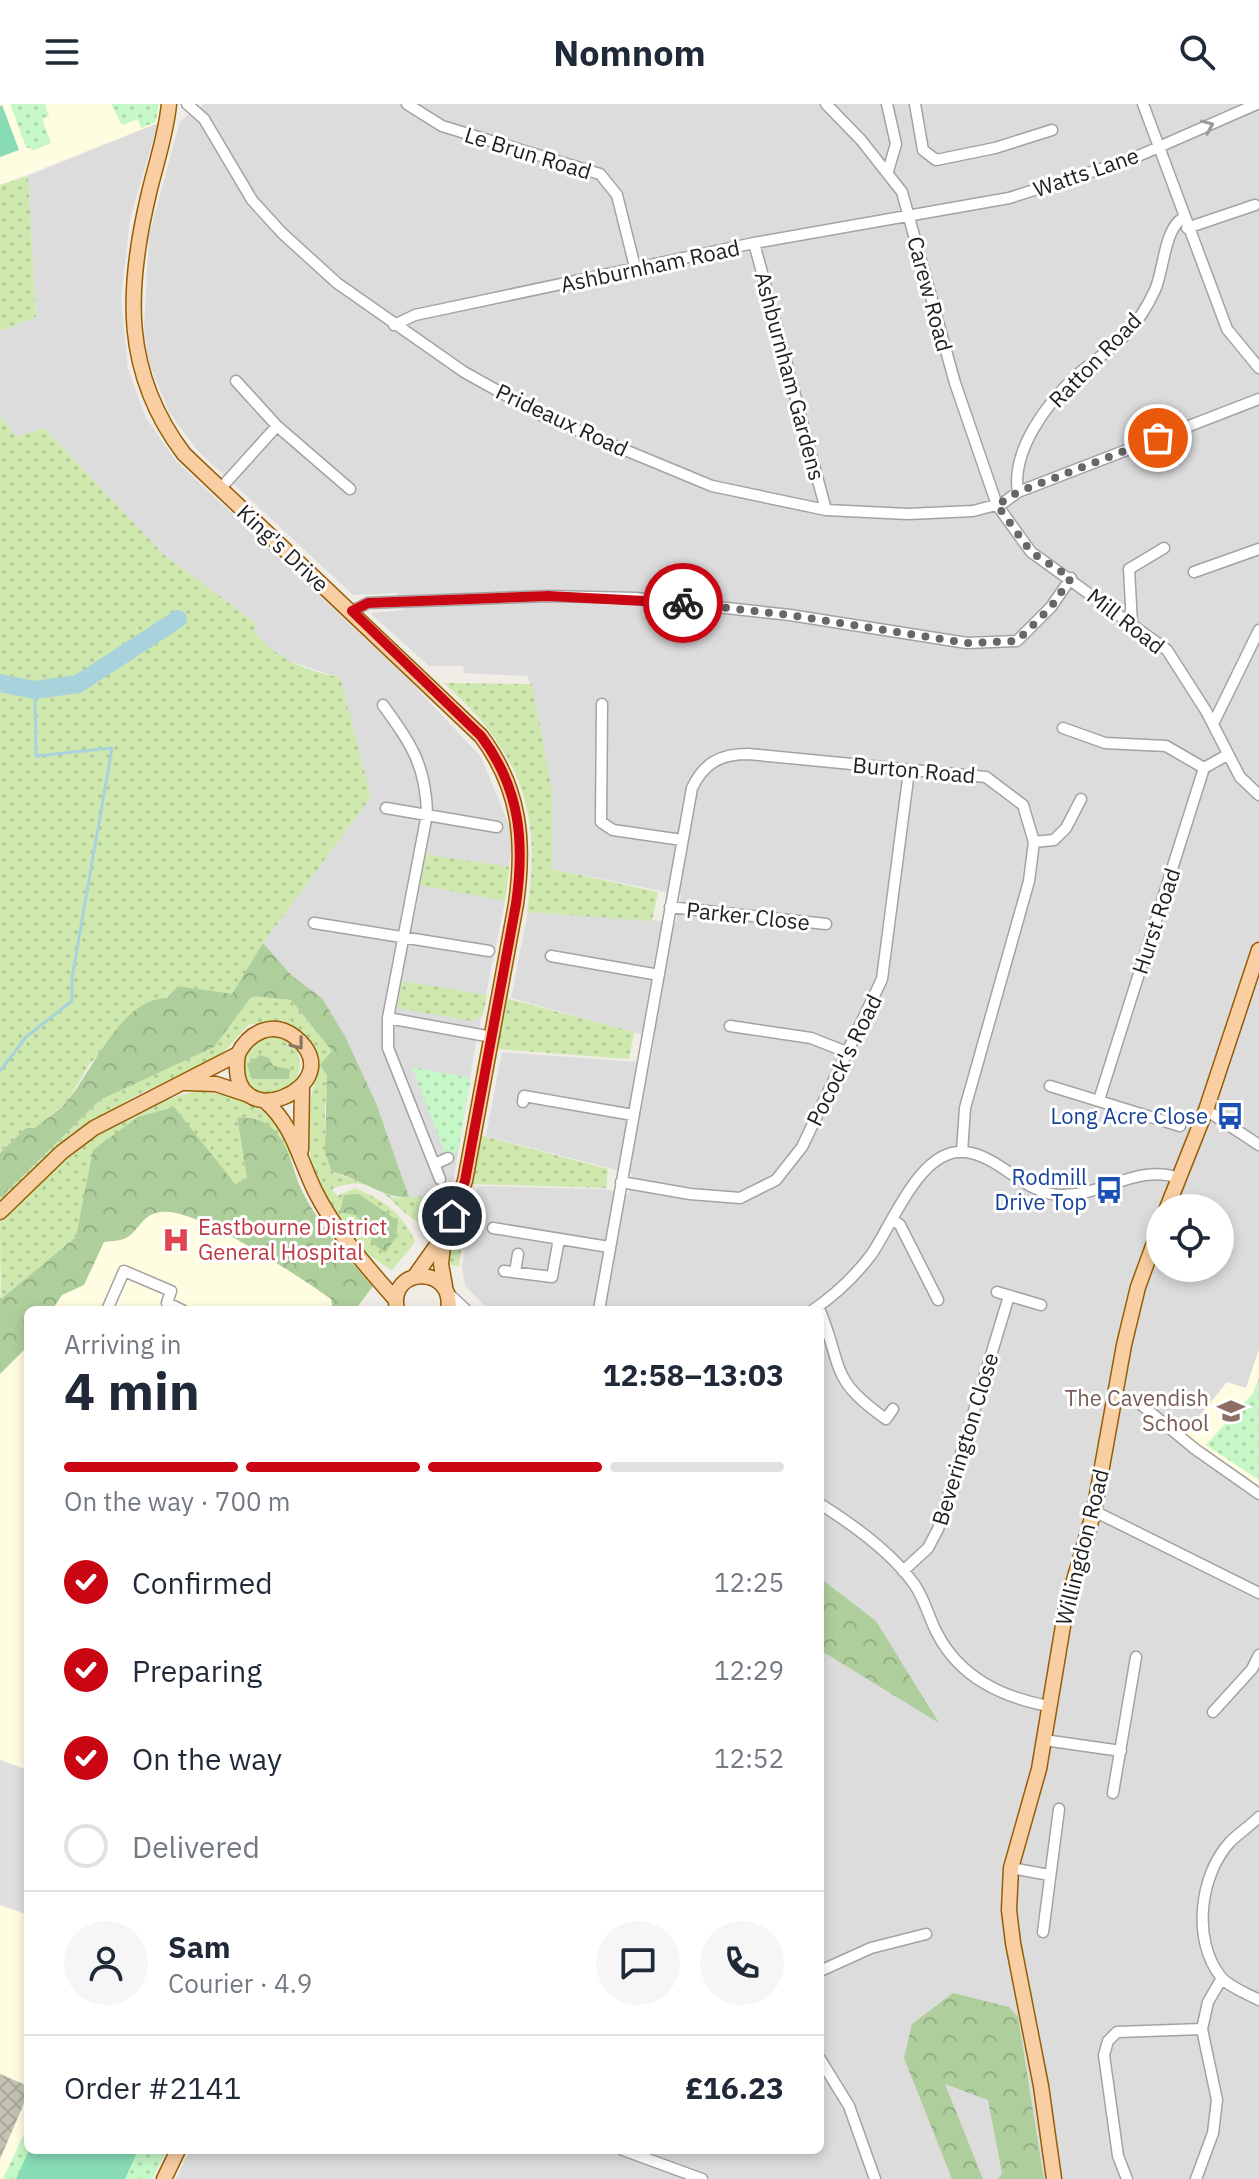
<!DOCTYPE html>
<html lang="en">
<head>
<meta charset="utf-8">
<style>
	:root { --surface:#fff; --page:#f6f6f7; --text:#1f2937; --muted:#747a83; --line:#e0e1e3; --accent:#c90612 }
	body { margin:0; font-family:"IBM Plex Sans",sans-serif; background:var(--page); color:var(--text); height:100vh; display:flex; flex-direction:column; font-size:30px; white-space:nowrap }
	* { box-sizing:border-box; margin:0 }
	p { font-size:26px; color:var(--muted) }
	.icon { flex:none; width:44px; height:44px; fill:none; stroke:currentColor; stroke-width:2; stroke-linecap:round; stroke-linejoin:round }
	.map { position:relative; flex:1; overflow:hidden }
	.details { position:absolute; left:24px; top:1202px; width:800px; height:848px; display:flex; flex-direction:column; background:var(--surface); border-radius:12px; box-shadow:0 4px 12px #0003 }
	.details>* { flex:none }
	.buttons { position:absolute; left:1146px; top:1090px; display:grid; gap:16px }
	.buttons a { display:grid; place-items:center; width:88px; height:88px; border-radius:50%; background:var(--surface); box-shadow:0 4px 12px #0003; font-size:40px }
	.pin { position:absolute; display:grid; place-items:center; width:68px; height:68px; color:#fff; margin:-34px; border:4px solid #fff; border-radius:50%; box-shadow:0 2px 8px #0007 }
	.courier { position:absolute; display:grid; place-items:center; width:80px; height:80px; margin:-40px; border:6px solid #c90612; border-radius:50%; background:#fff; color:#222; box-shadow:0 2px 10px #0007 }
	.overview em { font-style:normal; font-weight:700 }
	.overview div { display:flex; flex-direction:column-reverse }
	.overview { display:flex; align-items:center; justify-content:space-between; height:136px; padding:0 40px }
	h1 { font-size:52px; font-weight:700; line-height:60px }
	.bar { display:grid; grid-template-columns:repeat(4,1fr); gap:12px 8px; align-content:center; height:96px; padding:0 40px }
	.bar i { height:10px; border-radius:6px; background:var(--line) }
	.bar .selected { background:var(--accent) }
	.bar p { grid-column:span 4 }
	.line { display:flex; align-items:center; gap:20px; padding:0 40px; border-top:2px solid var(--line) }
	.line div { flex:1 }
	.round { display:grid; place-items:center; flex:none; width:84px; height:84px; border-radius:42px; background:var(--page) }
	ol { padding:0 40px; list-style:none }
	li { display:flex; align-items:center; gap:24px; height:88px }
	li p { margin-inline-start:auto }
	li .icon { padding:8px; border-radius:50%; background:var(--accent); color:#fff; stroke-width:4 }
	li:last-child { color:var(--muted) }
	li i { width:44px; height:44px; border:4px solid var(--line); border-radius:50% }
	header { display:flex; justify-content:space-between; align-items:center; height:104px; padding:0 40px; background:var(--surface); font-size:36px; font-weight:700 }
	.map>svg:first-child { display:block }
	.residential { fill:#dddcdd; fill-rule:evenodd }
	.education { fill:#fefce1 }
	.construction { fill:url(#construction-cross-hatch) }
	.grass { fill:url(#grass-dots) }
	.forest { fill:url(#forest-crowns) }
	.park { fill:url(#park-dots) }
	.pitch { fill:#87dcb6 }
	.parking { fill:#dfdfdf }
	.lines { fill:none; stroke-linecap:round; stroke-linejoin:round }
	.stream { stroke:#a8d3dc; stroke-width:3 }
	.river { stroke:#a8d3dc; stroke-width:18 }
	.minor-casing { stroke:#a3a3a3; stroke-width:13 }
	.major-casing { stroke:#965d05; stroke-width:17 }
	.minor { stroke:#fff; stroke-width:10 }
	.major { stroke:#f9cea2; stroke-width:14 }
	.oneway { stroke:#9a9a9a }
	.oneway2 { stroke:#8c7660 }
	.done { stroke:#686765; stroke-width:8; stroke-dasharray:0 14.4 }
	.route { stroke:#c90612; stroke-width:10 }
	.labels { text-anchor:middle; stroke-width:6; stroke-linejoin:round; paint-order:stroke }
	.street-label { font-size:22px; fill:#1f1f1f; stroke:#fff }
	.transit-label { font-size:22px; fill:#164399; stroke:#fff; text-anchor:end }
	.health-label { font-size:22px; fill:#be3a42; stroke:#fff; text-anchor:start }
	.education-label { font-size:22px; fill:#785e54; stroke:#fff; text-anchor:end }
</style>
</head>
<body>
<header><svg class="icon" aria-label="menu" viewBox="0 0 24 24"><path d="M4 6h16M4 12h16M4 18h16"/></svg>Nomnom<svg class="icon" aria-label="search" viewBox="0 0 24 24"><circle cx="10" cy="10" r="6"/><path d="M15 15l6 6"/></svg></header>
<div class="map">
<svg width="1259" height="2075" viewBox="0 0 1259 2075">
	<defs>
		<pattern id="construction-cross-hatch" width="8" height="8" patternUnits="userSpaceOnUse" patternTransform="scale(2)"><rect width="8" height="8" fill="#c4c3b2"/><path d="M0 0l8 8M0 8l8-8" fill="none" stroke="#a8a799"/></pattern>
		<pattern id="grass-dots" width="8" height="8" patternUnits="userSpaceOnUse" patternTransform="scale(2)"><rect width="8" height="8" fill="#cee8ae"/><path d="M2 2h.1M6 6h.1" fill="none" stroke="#b0c795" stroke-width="1.8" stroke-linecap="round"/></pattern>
		<pattern id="forest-crowns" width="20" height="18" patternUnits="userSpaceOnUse" patternTransform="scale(2)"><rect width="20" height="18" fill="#aece9c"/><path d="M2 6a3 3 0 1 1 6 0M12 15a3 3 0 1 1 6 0" fill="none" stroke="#95b086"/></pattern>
		<pattern id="park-dots" width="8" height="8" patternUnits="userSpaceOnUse" patternTransform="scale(2)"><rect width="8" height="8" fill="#c5f8c6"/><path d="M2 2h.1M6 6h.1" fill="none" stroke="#a9d4aa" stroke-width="1.8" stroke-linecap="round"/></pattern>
	</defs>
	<rect width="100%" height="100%" fill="#f0ece6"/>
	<path class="residential" d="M204,0H1259V2075H176L190,2046H820V1206H498L483,1200L465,1182L462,1162L478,1082L605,1085L628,1091L632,1070L486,1032L502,948L651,959L654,934L511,894L528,807L676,818L681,791L552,765V688L528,572L464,569L463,562H429L370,509L404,506L397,489L353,491L197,346L169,308L149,259L144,225L149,132L180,17ZM1160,1104H1220V1164H1160Z
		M158,19L130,115L121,196L128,265L146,314L176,357L407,574L481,653L513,730L505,797L475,944L451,1091L409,1093L376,999L345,932L322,894L291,871L263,839L371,693L340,574L287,556L264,541L253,526V517L164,451L44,324L17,333L0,312V227L36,213L28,72Z"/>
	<path class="education" d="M0,0H160L158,19L0,81Z
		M136,1084L345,1187L349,1206H48Z
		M28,1233V2022L3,2075H0V1241Z
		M1259,1245V1382L1185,1330L1227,1278L1246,1284Z"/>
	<path class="construction" d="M0,1970L28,1982V1990L0,2055Z"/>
	<path class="grass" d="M28,72L36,213L0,227V81Z
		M0,312L17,333L44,324L164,451L253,517L256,522L253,526C274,554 307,568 340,573L371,693L263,839L232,891L178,882L90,959L68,996L35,1025L26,1024L0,1049Z
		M444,579L532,580L552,688V765L658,788L652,817L527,808C543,707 520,647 444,579Z
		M424,750L509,763L505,797L419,781Z
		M402,877L487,891L483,911L472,917L397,904Z
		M252,892L291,896L333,948C325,982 320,1035 332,1068L378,1084L394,1094L446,1091L431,1120C394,1120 389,1062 332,1085L337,1092L355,1084C384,1097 403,1109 415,1138L392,1166C340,1138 303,1070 308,1011C309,995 319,969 317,956C316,936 297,926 282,916L248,921L219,953L139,990L79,1025L45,1053L0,1100V1094L100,996L214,943Z
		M505,894L634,928L629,955L496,945Z
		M272,932C327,941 292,1021 244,978L243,949L260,934Z
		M198,987C256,994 274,1005 294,1059L272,1024L237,1014L247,1074L235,1080L210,1052L83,1105L76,1133L1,1195L0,1117L7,1110C62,1057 120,1003 198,987Z
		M480,1031L608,1065L606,1084L472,1080Z
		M468,1090L459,1162L446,1160L447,1152Z"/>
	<path class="forest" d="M263,839L291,871L322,894L345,932L376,999L409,1093C383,1095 359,1073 332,1068L325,1048L327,971L320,961L332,947L291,896L252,892L214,943L100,996L0,1094V1049L26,1024H35C46,1015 60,1006 69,995C93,965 122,895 166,894L178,882L232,890Z
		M260,951L269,954L273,962L290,965L289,975H252L247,960Z
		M174,1003L235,1080L247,1074L237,1013C250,1014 263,1015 272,1024C288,1040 292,1061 299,1080C313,1114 349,1156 373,1182L355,1206H333L331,1195C301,1174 195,1102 161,1108C143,1110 141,1123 128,1133C122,1137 112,1137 104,1138L84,1181L62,1191L52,1206H28V1242L0,1270V1192L1,1195L76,1133L93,1046L138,1013Z
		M359,1090L398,1117L396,1133L385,1149L371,1138L374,1125L354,1111L340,1108L344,1091Z
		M820,1474L876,1517L939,1619L820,1546Z
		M953,1889L1009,1903L1018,1913L1044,2075H998L1002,2069L988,1996L945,1980L983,2075H952L904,1954L912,1920Z"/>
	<path class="park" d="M10,0H45L49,12L42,15L51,39L34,46L26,43Z
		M111,0H159L156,18L141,24L138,15L122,21Z
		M412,963L471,974L458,1047L446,1051Z
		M1259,1273V1376L1206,1341L1253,1289Z
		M28,2022V2046H166L152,2075H3Z"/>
	<path class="pitch" d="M2,1L19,46L0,53V2Z
		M29,2046H138L125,2075H16Z"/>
	<path class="parking" d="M0,1656L28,1666V1811L0,1801Z"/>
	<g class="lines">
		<path class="stream" d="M0,967L26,933L72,897V874L112,644L36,652L35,586"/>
		<path class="river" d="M0,579L35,586L78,580L178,515"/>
		<g class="minor-casing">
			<path id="minor" d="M187,0L204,15L252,96L282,129L337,179L464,268L543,312L712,382L826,406L908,410L973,407L1003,399L1018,388L1259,295
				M407,0L442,22L600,70L617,91L636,167
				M826,0L861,36L902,88L955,279L997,401L1031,448L1167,546L1206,607L1240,673L1259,691
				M887,0L896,40L888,67
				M915,0L923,46L936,56L995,44L1052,26
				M1143,0L1227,225L1259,264
				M1187,124L1255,101
				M754,139L826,406
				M394,221L415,211L754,139L1009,94L1129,56L1257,0
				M236,277L277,322L350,385
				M220,385L277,322
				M1018,388C1011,346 1048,298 1077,271C1094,256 1113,245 1128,228C1139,216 1148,201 1155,186C1164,166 1164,125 1183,114
				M1194,468L1259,445
				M352,507L368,499L548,492L636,494L790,511L967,539L1017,537L1051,503L1071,474
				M1132,519L1129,465L1164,444
				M602,600L601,718L613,726L682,736
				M383,601C411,640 426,661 427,710L388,914V944L440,1075
				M1213,620L1259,526
				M1063,624L1105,639L1166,642L1204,664
				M386,704L497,723
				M1034,738L1054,736L1066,724L1081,695
				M670,803L826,820
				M314,819L489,847
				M551,852L659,871
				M388,914L492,933
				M730,922L811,934L849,949
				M1050,982L1180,1022
				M1099,996L1204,664L1227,651
				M523,998L524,992L633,1011
				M1206,1006L1259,1041
				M435,1060L448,1054
				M621,1078L690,1090L740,1094L776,1076L802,1043L882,875L909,667
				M892,1115L900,1121L938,1196
				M493,1124L609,1143
				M504,1167L552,1173L559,1135
				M515,1168L518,1150
				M997,1188L1041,1201
				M448,1189L466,1206
				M107,1206L124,1167L171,1187L167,1199L182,1206
				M599,1206L692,684C704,659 720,650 748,650L986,673L1023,701L1034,738L1029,777L965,1004L962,1048
				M813,1206C835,1191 855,1172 871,1151C892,1122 920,1042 966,1048C1001,1053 1025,1090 1060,1091C1102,1093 1137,1059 1179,1074
				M820,1207C844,1265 828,1274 886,1315L893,1305
				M1116,1290L1138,1298L1195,1345L1259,1390
				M820,1400C852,1420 892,1449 914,1480C925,1495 929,1515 938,1531C961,1574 1002,1593 1048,1602
				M1094,1407L1259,1489
				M903,1467L928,1444L938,1425L1009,1192
				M1213,1608L1252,1565L1259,1551
				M1044,1636L1121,1647
				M1113,1689L1136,1553
				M1259,1713C1250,1722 1239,1729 1230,1738C1199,1772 1192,1837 1221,1873C1229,1883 1248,1890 1259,1896
				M1011,1764L1049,1771
				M1043,1828L1059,1705
				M820,1867L871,1844L926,1830
				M820,1955L849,2002L875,2075
				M623,2046L702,2075
				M1127,2075L1118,2052L1104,1951L1108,1937L1117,1928L1202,1925
				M1196,2075L1213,2029L1217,1996L1202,1925L1208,1898L1222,1874"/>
		</g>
		<g class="major-casing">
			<path id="major" d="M169,0C166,31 156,59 149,89C126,185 122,268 184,350L481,632C520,684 525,737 516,800L465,1077L444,1131L415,1172
				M185,979L216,980L249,991
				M265,997C293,1021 299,1054 315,1087C335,1127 366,1162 395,1195
				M301,1046L302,982
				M1167,1104L1206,1006L1259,846
				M0,1108L62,1048L94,1024L238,950C249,928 273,916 295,933C356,981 224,1039 238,950
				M444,1132L441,1160L445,1182
				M397,1206C387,1161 456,1161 448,1206
				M164,2075L178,2046
				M1054,2075L1041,1982L1013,1839L1009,1806L1011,1764L1039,1665L1066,1504L1094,1407L1124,1241L1138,1183L1160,1123"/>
		</g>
		<use href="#minor" class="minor"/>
		<use href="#major" class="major"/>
	</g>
	<defs><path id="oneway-chevron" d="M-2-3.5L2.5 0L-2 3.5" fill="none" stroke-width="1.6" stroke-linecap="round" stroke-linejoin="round" transform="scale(2)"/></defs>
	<use class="oneway" href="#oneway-chevron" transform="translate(1208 22) rotate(-23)"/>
	<use class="oneway2" href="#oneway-chevron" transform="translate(298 940) rotate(52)"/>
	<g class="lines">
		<path class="done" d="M683,499L790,511L967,539L1017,537L1051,503L1071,474L1031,448L997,401L1018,388L1158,334"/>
		<path class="route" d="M452,1112L465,1077L516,800C525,737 520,684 481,632L352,507L368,499L548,492L683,499"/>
	</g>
	<defs>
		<g id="bus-bare" transform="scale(2.16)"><path d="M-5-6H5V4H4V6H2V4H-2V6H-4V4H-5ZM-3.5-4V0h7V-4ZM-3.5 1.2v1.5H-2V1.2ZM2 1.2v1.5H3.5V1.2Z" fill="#1a4fb4" stroke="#fff" stroke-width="2.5" paint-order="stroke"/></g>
		<g id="hospital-bare" transform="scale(2.16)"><path d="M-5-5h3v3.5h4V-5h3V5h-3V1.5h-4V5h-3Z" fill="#e0444e" stroke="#fff" stroke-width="2.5" paint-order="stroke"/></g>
		<g id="school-bare" transform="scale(2.16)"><path d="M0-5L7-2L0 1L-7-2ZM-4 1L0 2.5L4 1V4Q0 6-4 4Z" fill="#8d6e63" stroke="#fff" stroke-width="2.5" paint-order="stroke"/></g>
	</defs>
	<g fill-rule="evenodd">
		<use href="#bus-bare" x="1230" y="1012"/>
		<use href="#bus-bare" x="1109" y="1086"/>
		<use href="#hospital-bare" x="176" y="1136"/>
		<use href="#school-bare" x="1231" y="1307"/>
	</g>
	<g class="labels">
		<g class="street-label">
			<text transform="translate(528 49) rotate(17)" y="8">Le Brun Road</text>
			<text transform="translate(1086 68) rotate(-19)" y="8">Watts Lane</text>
			<text transform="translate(650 162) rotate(-12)" y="8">Ashburnham Road</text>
			<text transform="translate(930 190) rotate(75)" y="8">Carew Road</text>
			<text transform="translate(1095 256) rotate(-46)" y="8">Ratton Road</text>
			<text transform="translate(790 272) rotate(75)" y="8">Ashburnham Gardens</text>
			<text transform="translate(562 316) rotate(25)" y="8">Prideaux Road</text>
			<text transform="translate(283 444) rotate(43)" y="8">King's Drive</text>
			<text transform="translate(1126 517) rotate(38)" y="8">Mill Road</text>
			<text transform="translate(914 666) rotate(5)" y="8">Burton Road</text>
			<text transform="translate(748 812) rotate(6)" y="8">Parker Close</text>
			<text transform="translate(1156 817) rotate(-72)" y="8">Hurst Road</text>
			<text transform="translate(844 956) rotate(-64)" y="8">Pocock's Road</text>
			<text transform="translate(965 1335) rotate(-73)" y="8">Beverington Close</text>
			<text transform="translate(1082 1443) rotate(-76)" y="8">Willingdon Road</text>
		</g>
		<g class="transit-label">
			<text x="1208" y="1020">Long Acre Close</text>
			<text x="1087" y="1081">Rodmill<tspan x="1087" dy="25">Drive Top</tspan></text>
		</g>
		<g class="health-label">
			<text x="198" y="1131">Eastbourne District<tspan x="198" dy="25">General Hospital</tspan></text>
		</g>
		<g class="education-label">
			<text x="1209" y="1302">The Cavendish<tspan x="1209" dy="25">School</tspan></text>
		</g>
	</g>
</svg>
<div class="buttons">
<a><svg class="icon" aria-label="locate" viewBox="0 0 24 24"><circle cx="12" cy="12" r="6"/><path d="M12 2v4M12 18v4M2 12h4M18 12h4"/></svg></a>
</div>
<div class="pin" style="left:1158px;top:334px;background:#ea580c"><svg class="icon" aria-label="bag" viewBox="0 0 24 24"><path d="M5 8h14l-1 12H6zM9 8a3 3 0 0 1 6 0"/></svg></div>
<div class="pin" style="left:452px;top:1112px;background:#1f2937"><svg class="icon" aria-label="home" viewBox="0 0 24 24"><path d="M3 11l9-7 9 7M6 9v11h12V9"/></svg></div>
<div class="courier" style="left:683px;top:499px"><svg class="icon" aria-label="bike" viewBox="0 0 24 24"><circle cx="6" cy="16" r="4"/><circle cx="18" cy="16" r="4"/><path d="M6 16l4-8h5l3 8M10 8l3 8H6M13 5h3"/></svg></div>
<section class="details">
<div class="overview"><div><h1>4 min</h1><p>Arriving in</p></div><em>12:58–13:03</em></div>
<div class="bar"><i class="selected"></i><i class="selected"></i><i class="selected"></i><i></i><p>On the way · 700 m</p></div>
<ol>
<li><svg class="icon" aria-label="check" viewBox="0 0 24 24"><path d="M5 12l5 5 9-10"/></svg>Confirmed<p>12:25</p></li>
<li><svg class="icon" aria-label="check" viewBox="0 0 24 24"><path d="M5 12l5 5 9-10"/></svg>Preparing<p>12:29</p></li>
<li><svg class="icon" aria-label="check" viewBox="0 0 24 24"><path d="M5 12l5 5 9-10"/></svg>On the way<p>12:52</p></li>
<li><i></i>Delivered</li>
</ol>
<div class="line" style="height:144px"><a class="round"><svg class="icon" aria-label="person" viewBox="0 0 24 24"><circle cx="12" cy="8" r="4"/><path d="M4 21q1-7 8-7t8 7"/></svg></a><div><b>Sam</b><p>Courier · 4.9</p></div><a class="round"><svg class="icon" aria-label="chat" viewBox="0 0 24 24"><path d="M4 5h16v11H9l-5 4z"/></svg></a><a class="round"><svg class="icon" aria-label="phone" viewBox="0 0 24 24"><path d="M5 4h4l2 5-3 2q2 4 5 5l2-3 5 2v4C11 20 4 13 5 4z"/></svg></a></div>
<div class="line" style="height:104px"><div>Order #2141</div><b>£16.23</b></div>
</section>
</div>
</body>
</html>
